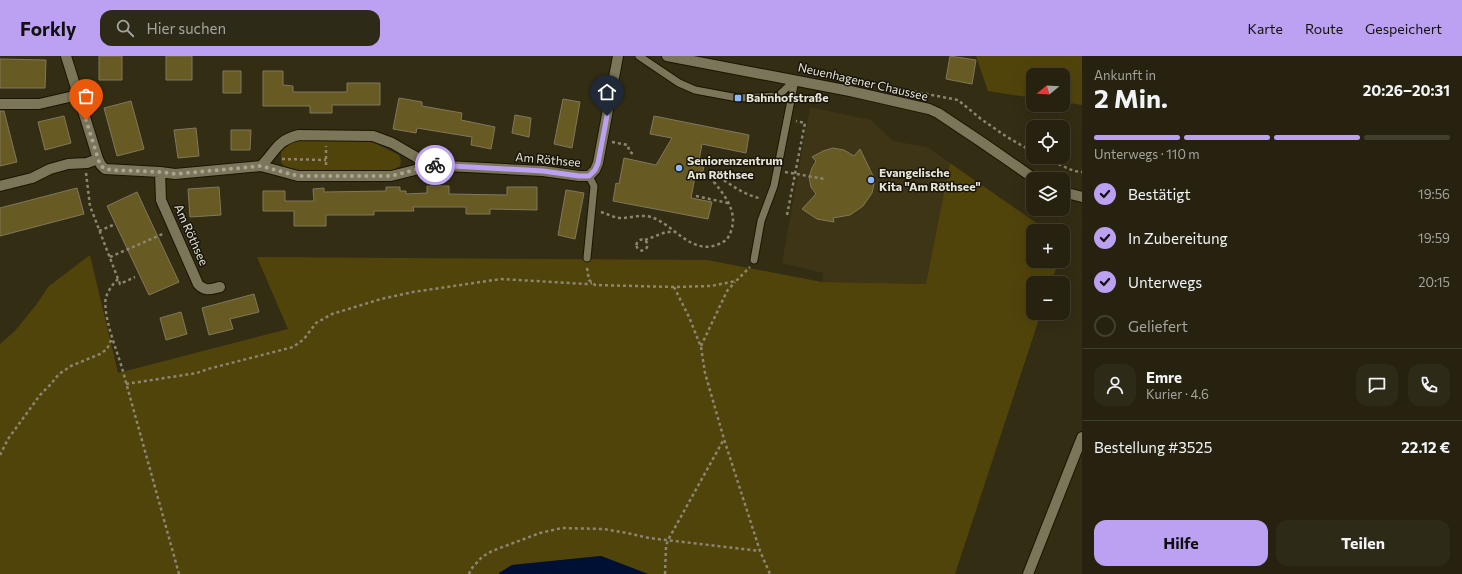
<!DOCTYPE html>
<html lang="de">
<head>
<meta charset="utf-8">
<style>
	:root { --surface:#26220f; --page:#2e2a18; --text:#f1f3f6; --muted:#a4a49e; --line:#423f2f; --accent:#bca0f2 }
	body { margin:0; font-family:Commissioner,sans-serif; background:var(--page); color:var(--text); height:100vh; display:flex; flex-direction:column; font-size:15px; white-space:nowrap }
	* { box-sizing:border-box; margin:0 }
	p { font-size:13px; color:var(--muted) }
	.icon { flex:none; width:22px; height:22px; fill:none; stroke:currentColor; stroke-width:2; stroke-linecap:round; stroke-linejoin:round }
	.map { position:relative; flex:1; overflow:hidden }
	.side { display:flex; flex-direction:column; background:var(--surface); width:380px }
	.side>* { flex:none }
	.needle { width:26px; rotate:252deg }
	.controls { position:absolute; left:1026px; top:12px; display:grid; gap:8px }
	.controls a { display:grid; place-items:center; width:44px; height:44px; border-radius:8px; background:var(--surface); box-shadow:0 4px 16px #0002,0 0 0 1px var(--line); font-size:20px }
	.pin { position:absolute; display:grid; place-items:center; width:34px; height:34px; color:#fff; margin:-41px -17px; border-radius:50% 50% 50% 0; rotate:-45deg; box-shadow:0 0 4px #0007 }
	.pin .icon { rotate:45deg }
	.courier { position:absolute; display:grid; place-items:center; width:40px; height:40px; margin:-20px; border:3px solid #bca0f2; border-radius:50%; background:#fff; color:#222; box-shadow:0 1px 5px #0007 }
	.overview em { font-style:normal; font-weight:700 }
	.overview div { display:flex; flex-direction:column-reverse }
	.overview { display:flex; align-items:center; justify-content:space-between; height:68px; padding:0 12px }
	h1 { font-size:26px; font-weight:700; line-height:30px }
	.bar { display:grid; grid-template-columns:repeat(4,1fr); gap:6px 4px; align-content:center; height:48px; padding:0 12px }
	.bar i { height:5px; border-radius:3px; background:var(--line) }
	.bar .current { background:var(--accent) }
	.bar p { grid-column:span 4 }
	.line { display:flex; align-items:center; gap:10px; padding:0 12px; border-top:1px solid var(--line) }
	.line div { flex:1 }
	.round { display:grid; place-items:center; flex:none; width:42px; height:42px; border-radius:12px; background:var(--page) }
	ol { padding:0 12px; list-style:none }
	li { display:flex; align-items:center; gap:12px; height:44px }
	li p { margin-inline-start:auto }
	li .icon { padding:4px; border-radius:50%; background:var(--accent); color:#111; stroke-width:4 }
	li:last-child { color:var(--muted) }
	li i { width:22px; height:22px; border:2px solid var(--line); border-radius:50% }
	.cta { display:flex; gap:8px; margin-top:auto; padding:8px 12px }
	.cta a { flex:1; height:46px; border-radius:12px; background:var(--accent); color:#111; font-size:16px; font-weight:700; line-height:46px; text-align:center }
	.cta a+a { background:var(--page); color:var(--text) }
	header { display:flex; align-items:center; gap:24px; box-sizing:border-box; height:56px; padding:0 20px; background:var(--accent); color:#111 }
	header strong { font-size:19px }
	nav { display:flex; gap:22px; margin-inline-start:auto; font-size:14px }
	.search { width:280px; height:36px; background:var(--page); display:flex; align-items:center; gap:10px; box-sizing:border-box; padding:0 14px; border-radius:12px; color:var(--muted); font-size:15px }
	main { display:flex; flex:1; min-height:0 }
	.map>svg:first-child { display:block }
	.built { fill:#3d3515 }
	.green { fill:#51440b }
	.water { fill:#001034 }
	.building { fill:#675a22; stroke:#7f785e }
	.lines { fill:none; stroke-linecap:round; stroke-linejoin:round }
	.lane-casing { stroke:#1b1500; stroke-width:9 }
	.street-casing { stroke:#1b1500; stroke-width:12 }
	.secondary-casing { stroke:#1b1500; stroke-width:12 }
	.path { stroke:#8b8672; stroke-width:2.5; stroke-dasharray:3 3; stroke-linecap:butt }
	.lane { stroke:#7b755a; stroke-width:7 }
	.street { stroke:#7b755a; stroke-width:10 }
	.secondary { stroke:#7b755a; stroke-width:10 }
	.done { stroke:#a9a592; stroke-width:4; stroke-dasharray:0 7.2 }
	.route { stroke:#bca0f2; stroke-width:5 }
	.poi-dot { fill:#8db9fc; stroke:#18150b; stroke-width:1.5 }
	.labels { text-anchor:middle; stroke-width:3; stroke-linejoin:round; paint-order:stroke }
	.street-label { font-size:12px; fill:#e8e5d6; stroke:#18150b }
	.poi-label { font-size:12px; font-weight:bold; fill:#e8e5d6; stroke:#18150b; text-anchor:start }
</style>
</head>
<body>
<header>
<strong>Forkly</strong>
<div class="search"><svg class="icon" aria-label="search" viewBox="0 0 24 24"><circle cx="10" cy="10" r="6"/><path d="M15 15l6 6"/></svg>Hier suchen</div>
<nav><a>Karte</a><a>Route</a><a>Gespeichert</a></nav>
</header>
<main>
<div class="map">
<svg width="1082" height="518" viewBox="0 0 1082 518">
	<rect width="100%" height="100%" fill="#332d14"/>
	<path class="built" d="M810,51L871,64L893,85L927,91L950,107L927,228L822,226L823,217L782,207Z"/>
	<path class="green" d="M976,0H1082V49L1063,46V19H1033V42L988,35Z
		M297,83L371,85L399,99L401,105L400,110L392,115H299L286,113L281,106V92L287,87Z
		M950,107L1048,175H1033V205H1059L1051,227H1033V257H1041L955,518H648L601,500L512,509L499,518H0V288L15,275L36,249L49,230L90,199L118,317L288,273L257,201L707,204L822,226L926,228Z"/>
	<path class="water" d="M601,500L648,518H499V517L512,509Z"/>
	<path class="building" d="M99,0H122V24H99Z
		M166,0H192V24H166Z
		M950,0L976,4L972,28L946,23Z
		M0,3L46,4L45,32H0Z
		M223,15H241V37H223Z
		M263,15H283V29L293,30V36H347V27H380V49H332V57H310V50H263Z
		M399,42L422,46V50L462,57L461,64L495,71L491,93L471,89L472,81L417,72L416,77L393,73Z
		M563,43L580,46L572,92L554,88Z
		M131,45L144,93L117,100L104,52Z
		M0,55H4L17,106L0,110Z
		M515,59L531,62L529,81L512,77Z
		M64,60L71,87L45,94L38,66Z
		M654,60L749,79L746,97L702,88L698,110L704,111L701,122L695,121L691,142L712,146L708,163L613,145L616,127L619,128L624,102L656,109L672,82L650,78Z
		M196,72L199,100L178,102L174,74Z
		M231,74H251L250,94H231Z
		M833,92L844,94L854,100L860,93L875,124L872,137L863,150L850,159L833,162L834,166L817,163L802,153L816,138L811,131L809,121L812,112L816,105L812,101L823,95Z
		M427,130H449V138L507,139V131H537V154L490,153V158H466V151H413L414,155H374V159H326V170H294V155H263V135H285V145H314L313,133L324,132V136L386,135V131H400V135H406V138L427,137Z
		M219,131L221,159L190,161L188,133Z
		M77,132L84,158L0,180V152Z
		M566,134L584,137L575,183L558,179Z
		M137,136L179,226L149,239L107,150Z
		M254,238L259,256L230,263L233,273L209,279L202,252Z
		M181,256L187,278L166,284L160,262Z"/>
	<g class="lines">
		<g class="lane-casing">
			<path id="lane" d="M639,0L679,27L695,34L738,42L778,40L795,24
				M587,202L594,130L589,120
				M754,204L761,165L774,130L795,24"/>
		</g>
		<g class="street-casing">
			<path id="street" d="M66,0L98,103L101,109L105,113L160,116L175,118L261,110L298,120H391L415,114L427,109L543,115L579,120H589L595,114L598,107L618,0
				M0,48H39L78,39
				M261,110C276,95 277,84 299,79L373,80L392,87L416,101L427,109
				M160,116L161,144L198,228C205,236 211,233 220,231
				M0,130L32,122L50,113L68,108L87,107L98,103"/>
		</g>
		<g class="secondary-casing">
			<path id="secondary" d="M667,0L850,35L929,53L938,57L983,87L1035,123
				M1063,136L1082,141
				M1028,518L1082,381"/>
		</g>
		<path class="path" d="M890,31L958,44L981,63L1007,81L1033,96
			M612,86L628,89L629,95L633,98
			M1042,101L1074,115L1082,116
			M282,103L326,104
			M326,109V90
			M785,116L825,123
			M86,117L90,150L120,228L135,221
			M696,140L728,147
			M601,156C608,158 614,162 621,162C631,162 641,158 651,161C675,169 691,200 719,188C725,186 729,182 731,175C738,156 725,140 714,126V117C728,127 742,138 759,142
			M787,159L805,67L796,65
			M99,175L113,169
			M636.5 189a5.5 5.5 0 1 1 11 0a5.5 5.5 0 1 1-11 0Z
			M645,184L666,176H675
			M110,201L165,177
			M587,212L589,224L595,229L674,231L711,230L736,225L750,211
			M118,223C113,228 109,233 106,241C102,258 117,295 122,312L179,518
			M674,231L689,261L701,291L705,317L724,383L760,495L770,518
			M701,290L727,235L735,226
			M126,328L197,317L208,313L293,291L304,283L316,267L332,258L381,243L413,236L501,223L586,228L592,227
			M0,399L8,383L40,339L50,329L59,318L71,310L100,298L107,293L112,282
			M469,518L471,513L482,501L492,495L540,477L562,472L604,473L627,477L649,482L760,495
			M665,518L666,490L668,484L724,383"/>
		<use href="#lane" class="lane"/>
		<use href="#street" class="street"/>
		<use href="#secondary" class="secondary"/>
	</g>
	<g class="lines">
		<path class="done" d="M86,64L100,109L105,113L112,114L160,116L175,118L261,110L298,120H391L415,114L427,109H435"/>
		<path class="route" d="M435,109L543,115L579,120H589L595,114L598,107L607,60"/>
	</g>
	<g class="poi-dot">
		<rect x="734" y="38" width="8" height="8" rx="2"/>
		<circle cx="679" cy="112" r="4"/>
		<circle cx="871" cy="124" r="4"/>
	</g>
	<g class="labels">
		<g class="street-label">
			<text transform="translate(863 26) rotate(13)" y="4">Neuenhagener Chaussee</text>
			<text transform="translate(548 104) rotate(5)" y="4">Am Röthsee</text>
			<text transform="translate(191 179) rotate(66)" y="4">Am Röthsee</text>
		</g>
		<g class="poi-label">
			<text x="746" y="46">Bahnhofstraße</text>
			<text x="687" y="109">Seniorenzentrum<tspan x="687" dy="14">Am Röthsee</tspan></text>
			<text x="879" y="121">Evangelische<tspan x="879" dy="14">Kita "Am Röthsee"</tspan></text>
		</g>
	</g>
</svg>
<div class="controls">
<a><svg class="needle" viewBox="-14 -14 28 28"><path d="M0-13l5 13h-10z" fill="#e53935"/><path d="M0 13l5-13h-10z" fill="#a4a49e"/></svg></a>
<a><svg class="icon" aria-label="locate" viewBox="0 0 24 24"><circle cx="12" cy="12" r="6"/><path d="M12 2v4M12 18v4M2 12h4M18 12h4"/></svg></a>
<a><svg class="icon" aria-label="layers" viewBox="0 0 24 24"><path d="M12 4l9 5-9 5-9-5zM3 14l9 5 9-5"/></svg></a>
<a>+</a>
<a>−</a>
</div>
<div class="pin" style="left:86px;top:64px;background:#ea580c"><svg class="icon" aria-label="bag" viewBox="0 0 24 24"><path d="M5 8h14l-1 12H6zM9 8a3 3 0 0 1 6 0"/></svg></div>
<div class="pin" style="left:607px;top:60px;background:#1f2937"><svg class="icon" aria-label="home" viewBox="0 0 24 24"><path d="M3 11l9-7 9 7M6 9v11h12V9"/></svg></div>
<div class="courier" style="left:435px;top:109px"><svg class="icon" aria-label="bike" viewBox="0 0 24 24"><circle cx="6" cy="16" r="4"/><circle cx="18" cy="16" r="4"/><path d="M6 16l4-8h5l3 8M10 8l3 8H6M13 5h3"/></svg></div>
</div>
<section class="side">
<div class="overview"><div><h1>2 Min.</h1><p>Ankunft in</p></div><em>20:26–20:31</em></div>
<div class="bar"><i class="current"></i><i class="current"></i><i class="current"></i><i></i><p>Unterwegs · 110 m</p></div>
<ol>
<li><svg class="icon" aria-label="check" viewBox="0 0 24 24"><path d="M5 12l5 5 9-10"/></svg>Bestätigt<p>19:56</p></li>
<li><svg class="icon" aria-label="check" viewBox="0 0 24 24"><path d="M5 12l5 5 9-10"/></svg>In Zubereitung<p>19:59</p></li>
<li><svg class="icon" aria-label="check" viewBox="0 0 24 24"><path d="M5 12l5 5 9-10"/></svg>Unterwegs<p>20:15</p></li>
<li><i></i>Geliefert</li>
</ol>
<div class="line" style="height:72px"><a class="round"><svg class="icon" aria-label="person" viewBox="0 0 24 24"><circle cx="12" cy="8" r="4"/><path d="M4 21q1-7 8-7t8 7"/></svg></a><div><b>Emre</b><p>Kurier · 4.6</p></div><a class="round"><svg class="icon" aria-label="chat" viewBox="0 0 24 24"><path d="M4 5h16v11H9l-5 4z"/></svg></a><a class="round"><svg class="icon" aria-label="phone" viewBox="0 0 24 24"><path d="M5 4h4l2 5-3 2q2 4 5 5l2-3 5 2v4C11 20 4 13 5 4z"/></svg></a></div>
<div class="line" style="height:52px"><div>Bestellung #3525</div><b>22.12 €</b></div>
<div class="cta"><a>Hilfe</a><a>Teilen</a></div>
</section>
</main>
</body>
</html>
